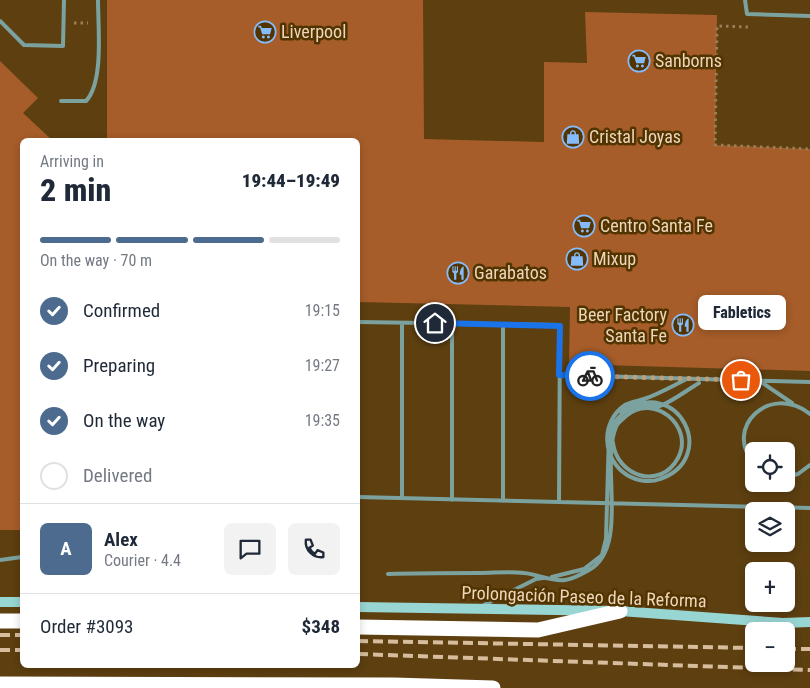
<!DOCTYPE html>
<html lang="en">
<head>
<meta charset="utf-8">
<style>
	:root { --surface:#fff; --page:#f2f2f3; --text:#1f2937; --muted:#747a83; --line:#e0e1e3; --accent:#4d6b8f }
	body { margin:0; font-family:"Roboto Condensed",sans-serif; background:var(--page); color:var(--text); height:100vh; display:flex; flex-direction:column; font-size:19px; white-space:nowrap }
	* { box-sizing:border-box; margin:0 }
	p { font-size:16px; color:var(--muted) }
	.icon { flex:none; width:28px; height:28px; fill:none; stroke:currentColor; stroke-width:2; stroke-linecap:round; stroke-linejoin:round }
	.map { position:relative; flex:1; overflow:hidden }
	.drawer { position:absolute; left:20px; top:138px; width:340px; height:530px; display:flex; flex-direction:column; background:var(--surface); border-radius:8px; box-shadow:0 2px 8px #0003 }
	.drawer>* { flex:none }
	.tools { position:absolute; left:745px; top:442px; display:grid; gap:10px }
	.tools a { display:grid; place-items:center; width:50px; height:50px; border-radius:8px; background:var(--surface); box-shadow:0 2px 8px #0003; font-size:25px }
	.pin { position:absolute; display:grid; place-items:center; width:42px; height:42px; color:#fff; margin:-21px; border:2px solid #fff; border-radius:50%; box-shadow:0 1px 5px #0007 }
	.courier { position:absolute; display:grid; place-items:center; width:50px; height:50px; margin:-25px; border:4px solid #1a73e8; border-radius:50%; background:#fff; color:#222; box-shadow:0 1px 6px #0007 }
	.bubble { position:absolute; height:35px; border-radius:8px; background:var(--surface); box-shadow:0 2px 8px #0003; font-size:16px; font-weight:800; line-height:35px; text-align:center }
	.summary em { font-style:normal; font-weight:800 }
	.summary div { display:flex; flex-direction:column-reverse }
	.summary { display:flex; align-items:center; justify-content:space-between; height:85px; padding:0 20px }
	h1 { font-size:32px; font-weight:800; line-height:38px }
	.bar { display:grid; grid-template-columns:repeat(4,1fr); gap:8px 5px; align-content:center; height:60px; padding:0 20px }
	.bar i { height:6px; border-radius:4px; background:var(--line) }
	.bar .active { background:var(--accent) }
	.bar p { grid-column:span 4 }
	.line { display:flex; align-items:center; gap:12px; padding:0 20px; border-top:1px solid var(--line) }
	.line div { flex:1 }
	.round { display:grid; place-items:center; flex:none; width:52px; height:52px; border-radius:8px; background:var(--page) }
	ol { padding:0 20px; list-style:none }
	li { display:flex; align-items:center; gap:15px; height:55px }
	li p { margin-inline-start:auto }
	li .icon { padding:5px; border-radius:50%; background:var(--accent); color:#fff; stroke-width:4 }
	li:last-child { color:var(--muted) }
	li i { width:28px; height:28px; border:2px solid var(--line); border-radius:50% }
	.map>svg:first-child { display:block }
	.building { fill:#a65d29 }
	.lines { fill:none; stroke-linecap:round; stroke-linejoin:round }
	.path { stroke:#997e57; stroke-width:3; stroke-dasharray:2.5 4; stroke-linecap:butt }
	.lane { stroke:#7ca2a0; stroke-width:4 }
	.secondary { stroke:#98d6d3; stroke-width:10 }
	.highway { stroke:#fff; stroke-width:15 }
	.rail { stroke:#d6bd9e; stroke-width:4; stroke-dasharray:10 5; stroke-linecap:butt }
	.done { stroke:#bba17e; stroke-width:5; stroke-dasharray:0 9 }
	.route { stroke:#1a73e8; stroke-width:6 }
	.labels { text-anchor:middle; stroke-width:5; stroke-linejoin:round; paint-order:stroke }
	.poi-label { font-size:18px; fill:#edd6b9; stroke:#523401; text-anchor:start }
	.street-label { font-size:18px; fill:#edd6b9; stroke:#523401 }
</style>
</head>
<body>
<div class="map">
<svg width="810" height="688" viewBox="0 0 810 688">
	<rect width="100%" height="100%" fill="#5d3f10"/>
	<path class="building" d="M107,0H423L424,139L544,142V62L587,63L585,12L717,15L715,145L810,149V371L569,364L570,307L358,302V140H107Z
		M0,61L38,98L23,113L52,140H22V530H0Z"/>
	<g class="lines">
		<path class="path" d="M74,23H88
			M748,27L717,26L715,145L810,149"/>
		<path class="lane" d="M745,0L747,14L810,16
			M0,21L24,45L63,46L64,0
			M61,101H86C104,82 98,27 98,0
			M358,322L560,325L559,502
			M402,323V498
			M503,324V501
			M559,375L810,382
			M758,380L792,403
			M621,412C680,374 719,459 660,479C650,483 637,481 627,475C602,459 600,422 625,405C630,402 638,401 644,399C659,394 674,385 689,378
			M754,463C723,429 769,382 810,414
			M786,477L798,474L810,465
			M358,497L810,508
			M452,500V323
			M0,560L22,557
			M388,574C418,573 448,573 479,573C494,573 509,571 524,573C537,574 553,582 565,580C573,579 582,574 589,570C630,547 600,465 616,427C617,423 623,419 626,416C653,392 695,426 678,458C660,491 617,476 613,443C612,439 611,434 611,431C614,419 628,406 641,405C647,405 654,408 660,406C673,401 687,390 699,383
			M552,577L584,569L602,555L606,539L609,433
			M484,605L536,579L543,578"/>
		<path class="secondary" d="M0,602H22
			M358,607L620,611L783,623L810,622"/>
		<path class="highway" d="M0,621H22
			M358,627L538,630L620,611
			M0,684L394,685L493,688"/>
		<path class="rail" d="M0,635H22
			M358,641L754,648
			M786,649H810
			M0,650H22
			M358,654L810,670"/>
	</g>
	<g class="lines">
		<path class="done" d="M590,376L741,380"/>
		<path class="route" d="M435,323L560,326L559,375L590,376"/>
	</g>
	<defs>
		<g id="supermarket-ring" transform="scale(1.125)"><circle r="9.5" fill="#523401" stroke="#85bbfb" stroke-width="1.5"/><path d="M-6-5.5h2.5l.6 2H6L4.5 2H-2.5L-4.4-4H-6ZM-1.5 3.2a1.3 1.3 0 1 0 .1 0ZM3 3.2a1.3 1.3 0 1 0 .1 0Z" fill="#85bbfb"/></g>
		<g id="shop-ring" transform="scale(1.125)"><circle r="9.5" fill="#523401" stroke="#85bbfb" stroke-width="1.5"/><path d="M-5-2.5h2.3a2.7 3.5 0 0 1 5.4 0H5L5.5 6h-11ZM-1.5-2.5h3a1.5 2.3 0 0 0-3 0Z" fill="#85bbfb"/></g>
		<g id="restaurant-ring" transform="scale(1.125)"><circle r="9.5" fill="#523401" stroke="#85bbfb" stroke-width="1.5"/><path d="M-5-6h1v4h1v-4h1v4h1v-4h1v5L-1.5 .5V6h-2V.5L-5-1ZM5-6V6H3V1.5H1.5Q1.5-4 5-6Z" fill="#85bbfb"/></g>
	</defs>
	<g fill-rule="evenodd">
		<use href="#supermarket-ring" x="265" y="32"/>
		<use href="#supermarket-ring" x="639" y="61"/>
		<use href="#shop-ring" x="573" y="137"/>
		<use href="#supermarket-ring" x="584" y="226"/>
		<use href="#shop-ring" x="577" y="259"/>
		<use href="#restaurant-ring" x="458" y="273"/>
		<use href="#restaurant-ring" x="683" y="325"/>
	</g>
	<g class="labels">
		<g class="poi-label">
			<text x="281" y="38">Liverpool</text>
			<text x="655" y="67">Sanborns</text>
			<text x="589" y="143">Cristal Joyas</text>
			<text x="600" y="232">Centro Santa Fe</text>
			<text x="593" y="265">Mixup</text>
			<text x="474" y="279">Garabatos</text>
			<text x="667" y="321" text-anchor="end">Beer Factory<tspan x="667" dy="21">Santa Fe</tspan></text>
		</g>
		<g class="street-label">
			<text transform="translate(584 597) rotate(2)" y="6">Prolongación Paseo de la Reforma</text>
		</g>
	</g>
</svg>
<div class="tools">
<a><svg class="icon" aria-label="locate" viewBox="0 0 24 24"><circle cx="12" cy="12" r="6"/><path d="M12 2v4M12 18v4M2 12h4M18 12h4"/></svg></a>
<a><svg class="icon" aria-label="layers" viewBox="0 0 24 24"><path d="M12 4l9 5-9 5-9-5zM3 14l9 5 9-5"/></svg></a>
<a>+</a>
<a>−</a>
</div>
<div class="pin" style="left:741px;top:380px;background:#ea580c"><svg class="icon" aria-label="bag" viewBox="0 0 24 24"><path d="M5 8h14l-1 12H6zM9 8a3 3 0 0 1 6 0"/></svg></div>
<div class="pin" style="left:435px;top:323px;background:#1f2937"><svg class="icon" aria-label="home" viewBox="0 0 24 24"><path d="M3 11l9-7 9 7M6 9v11h12V9"/></svg></div>
<div class="courier" style="left:590px;top:376px"><svg class="icon" aria-label="bike" viewBox="0 0 24 24"><circle cx="6" cy="16" r="4"/><circle cx="18" cy="16" r="4"/><path d="M6 16l4-8h5l3 8M10 8l3 8H6M13 5h3"/></svg></div>
<div class="bubble" style="left:698px;top:295px;width:88px">Fabletics</div>
<section class="drawer">
<div class="summary"><div><h1>2 min</h1><p>Arriving in</p></div><em>19:44–19:49</em></div>
<div class="bar"><i class="active"></i><i class="active"></i><i class="active"></i><i></i><p>On the way · 70 m</p></div>
<ol>
<li><svg class="icon" aria-label="check" viewBox="0 0 24 24"><path d="M5 12l5 5 9-10"/></svg>Confirmed<p>19:15</p></li>
<li><svg class="icon" aria-label="check" viewBox="0 0 24 24"><path d="M5 12l5 5 9-10"/></svg>Preparing<p>19:27</p></li>
<li><svg class="icon" aria-label="check" viewBox="0 0 24 24"><path d="M5 12l5 5 9-10"/></svg>On the way<p>19:35</p></li>
<li><i></i>Delivered</li>
</ol>
<div class="line" style="height:90px"><b class="round" style="background:var(--accent);color:#fff">A</b><div><b>Alex</b><p>Courier · 4.4</p></div><a class="round"><svg class="icon" aria-label="chat" viewBox="0 0 24 24"><path d="M4 5h16v11H9l-5 4z"/></svg></a><a class="round"><svg class="icon" aria-label="phone" viewBox="0 0 24 24"><path d="M5 4h4l2 5-3 2q2 4 5 5l2-3 5 2v4C11 20 4 13 5 4z"/></svg></a></div>
<div class="line" style="height:65px"><div>Order #3093</div><b>$348</b></div>
</section>
</div>
</body>
</html>
